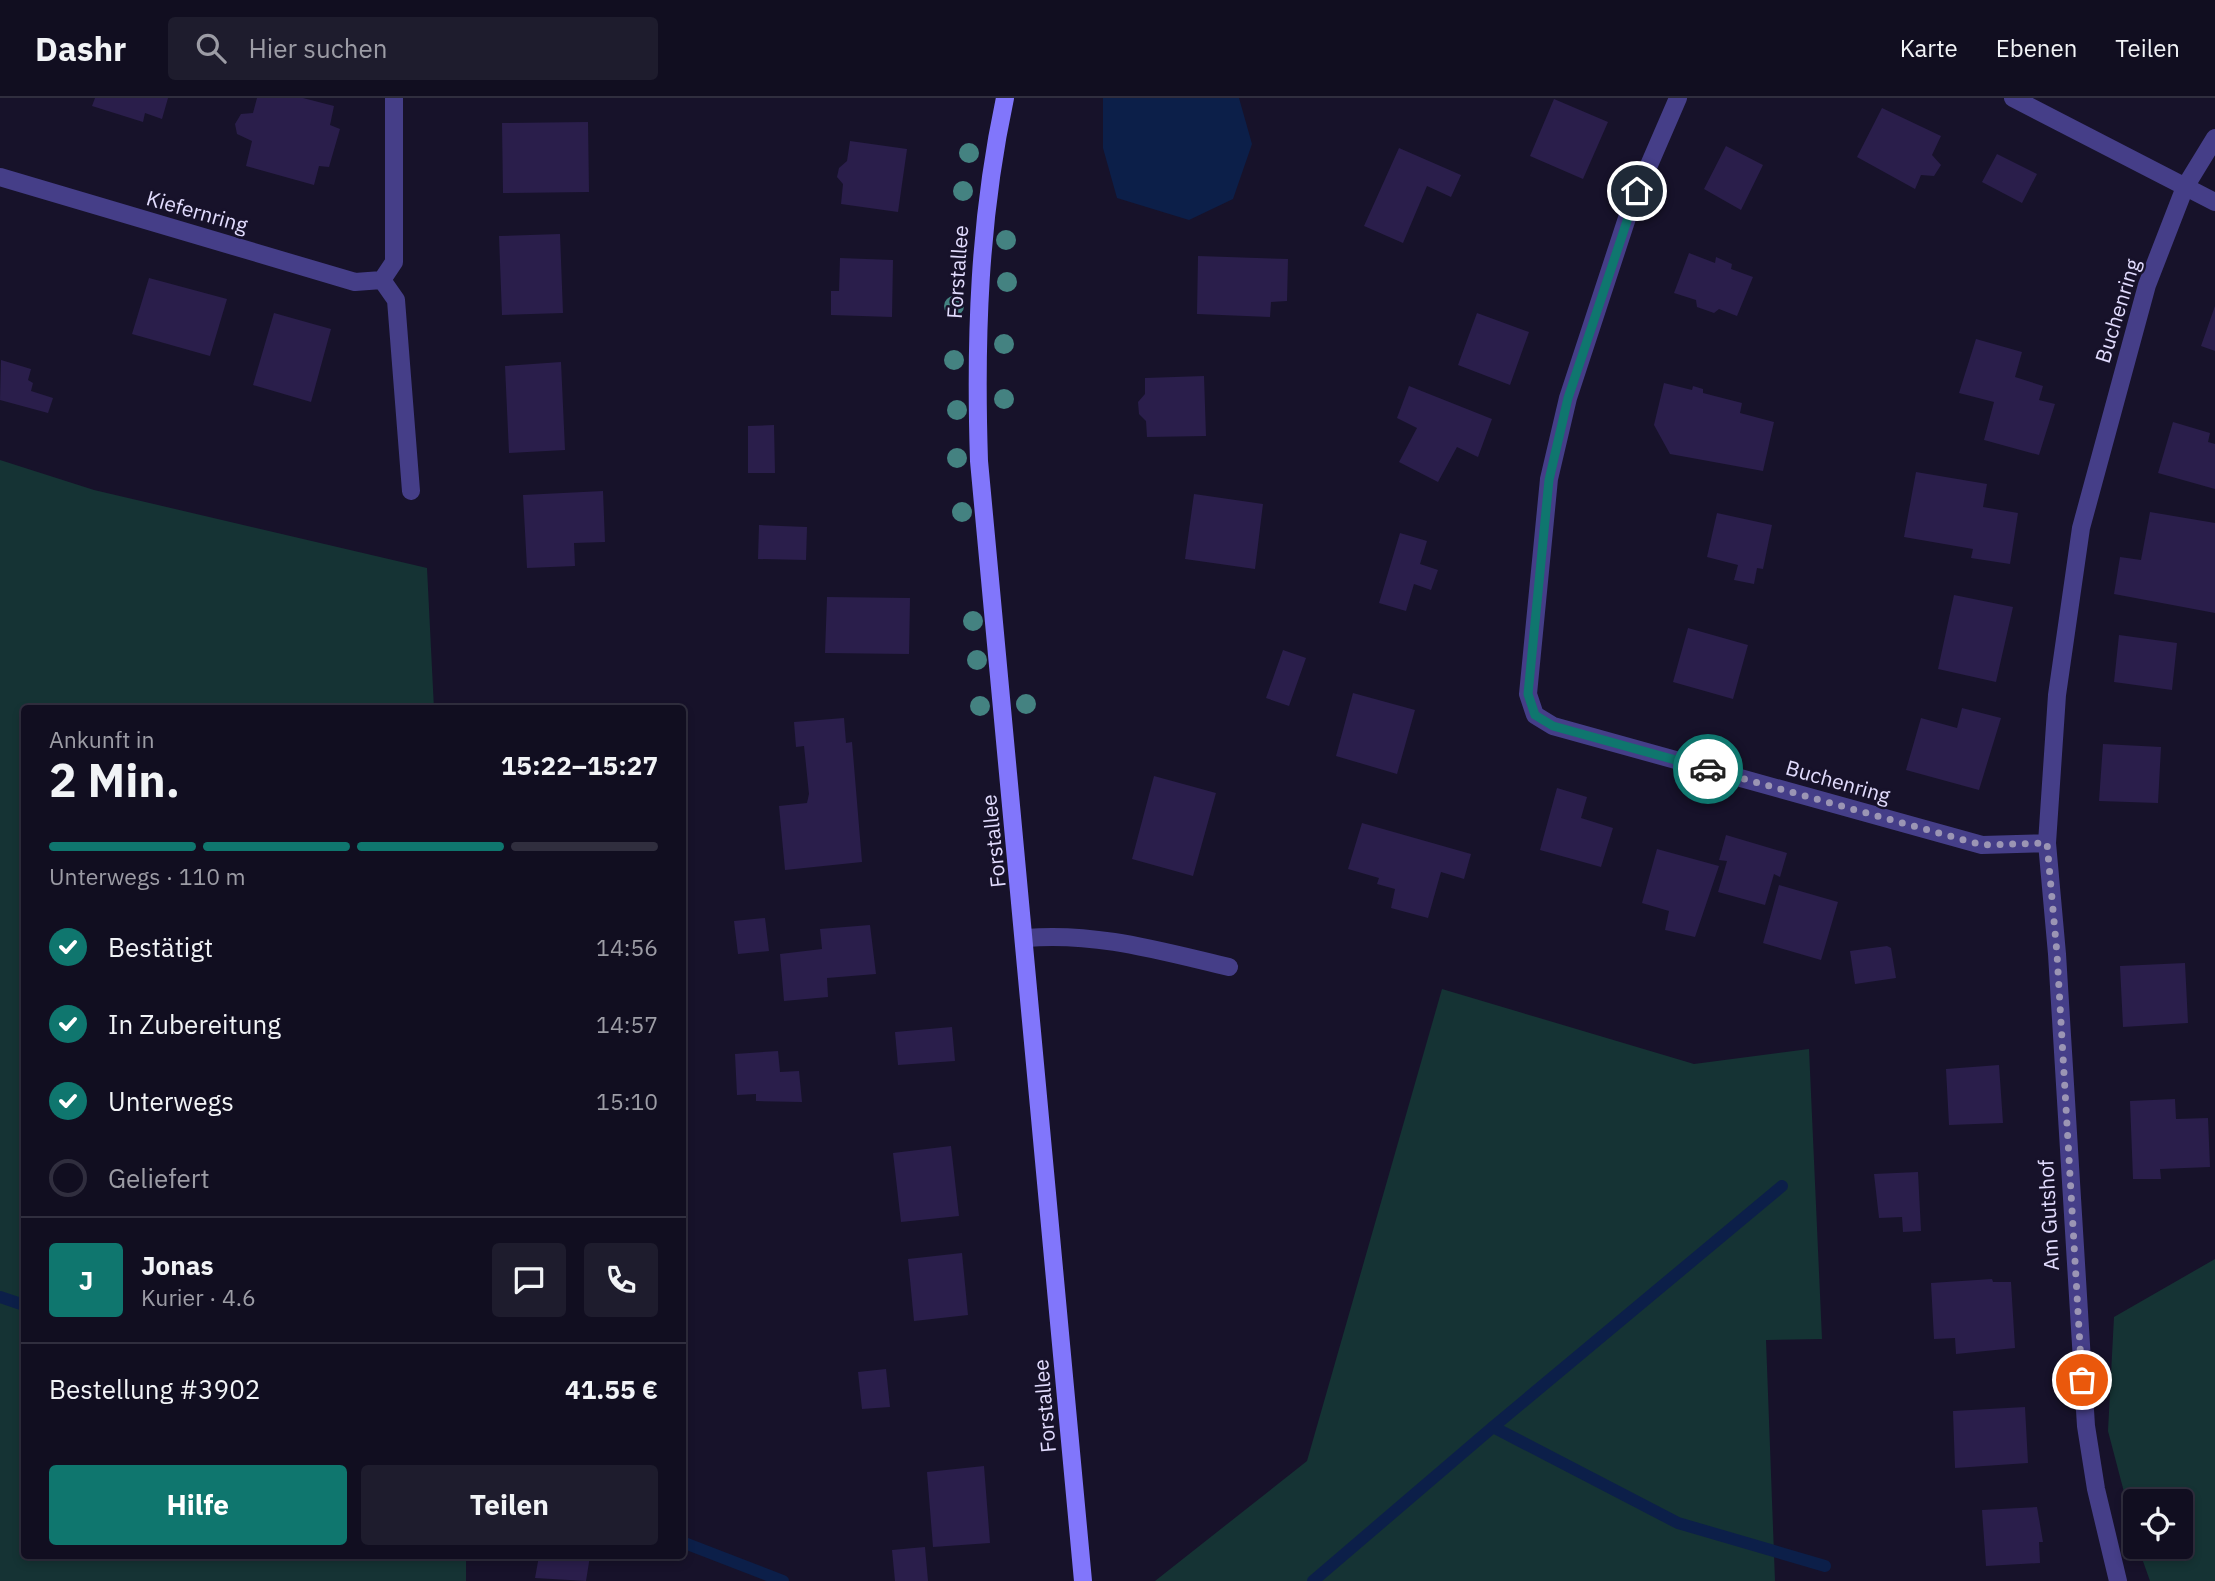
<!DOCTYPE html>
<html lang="de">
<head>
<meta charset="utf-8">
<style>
	:root { --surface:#110e20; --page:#1e1c2d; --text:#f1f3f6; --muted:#9c9ca5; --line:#302e3e; --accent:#0f766e }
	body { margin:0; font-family:"IBM Plex Sans",sans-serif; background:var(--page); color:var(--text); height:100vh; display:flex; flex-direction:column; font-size:26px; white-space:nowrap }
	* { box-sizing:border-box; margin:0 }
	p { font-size:23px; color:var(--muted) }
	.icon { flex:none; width:38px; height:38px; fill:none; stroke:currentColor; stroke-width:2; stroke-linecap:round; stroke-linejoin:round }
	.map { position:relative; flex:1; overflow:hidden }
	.panel { position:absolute; left:21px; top:607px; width:665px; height:854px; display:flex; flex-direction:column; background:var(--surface); border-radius:7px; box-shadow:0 4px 10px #0003,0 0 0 2px var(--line) }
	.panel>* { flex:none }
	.controls { position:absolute; left:2123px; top:1391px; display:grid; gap:14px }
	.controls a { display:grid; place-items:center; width:70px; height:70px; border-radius:7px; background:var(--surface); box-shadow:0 4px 10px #0003,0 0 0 2px var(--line); font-size:35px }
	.pin { position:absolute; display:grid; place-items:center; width:60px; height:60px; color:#fff; margin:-30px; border:4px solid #fff; border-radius:50%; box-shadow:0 2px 7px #0007 }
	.courier { position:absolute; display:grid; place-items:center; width:70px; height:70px; margin:-35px; border:5px solid #0f766e; border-radius:50%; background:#fff; color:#222; box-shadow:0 2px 9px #0007 }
	.headline em { font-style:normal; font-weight:700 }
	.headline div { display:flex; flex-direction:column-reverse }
	.headline { display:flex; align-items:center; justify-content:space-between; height:119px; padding:0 28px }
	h1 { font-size:46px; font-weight:700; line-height:52px }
	.bar { display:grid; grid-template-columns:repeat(4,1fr); gap:10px 7px; align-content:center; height:84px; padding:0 28px }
	.bar i { height:9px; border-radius:5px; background:var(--line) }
	.bar .current { background:var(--accent) }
	.bar p { grid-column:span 4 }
	.line { display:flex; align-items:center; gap:18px; padding:0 28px; border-top:2px solid var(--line) }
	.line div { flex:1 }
	.round { display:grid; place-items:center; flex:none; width:74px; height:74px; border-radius:7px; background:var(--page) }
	ol { padding:0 28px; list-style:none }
	li { display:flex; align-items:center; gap:21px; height:77px }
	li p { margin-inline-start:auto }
	li .icon { padding:7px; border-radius:50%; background:var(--accent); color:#fff; stroke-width:4 }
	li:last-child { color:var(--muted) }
	li i { width:38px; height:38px; border:4px solid var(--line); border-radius:50% }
	.action { display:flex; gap:14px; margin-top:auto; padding:14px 28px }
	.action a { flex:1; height:80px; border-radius:7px; background:var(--accent); color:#fff; font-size:28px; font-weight:700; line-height:80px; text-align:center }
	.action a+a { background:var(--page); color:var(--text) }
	header { display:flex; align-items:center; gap:42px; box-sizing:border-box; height:98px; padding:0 35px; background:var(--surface); border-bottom:2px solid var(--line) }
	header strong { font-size:33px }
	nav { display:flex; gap:38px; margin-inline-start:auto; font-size:24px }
	.search { width:490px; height:63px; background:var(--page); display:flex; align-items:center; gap:18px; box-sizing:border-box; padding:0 24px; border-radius:7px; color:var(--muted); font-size:26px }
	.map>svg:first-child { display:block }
	.green { fill:#153334 }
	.water { fill:#0c1f49 }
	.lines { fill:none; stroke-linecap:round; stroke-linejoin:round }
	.stream { stroke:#0c1f49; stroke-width:12 }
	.building { fill:#2a1e4b }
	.lane { stroke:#453e88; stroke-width:18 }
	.street { stroke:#453e88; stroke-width:18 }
	.secondary { stroke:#8176fb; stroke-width:18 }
	.tree { fill:#448281 }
	.done { stroke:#9b95b4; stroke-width:7; stroke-dasharray:0 12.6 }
	.route { stroke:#0f766e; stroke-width:9 }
	.labels { text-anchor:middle; stroke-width:5; stroke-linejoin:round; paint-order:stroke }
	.street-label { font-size:21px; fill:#e2dcfe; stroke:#17122a }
</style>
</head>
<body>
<header>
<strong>Dashr</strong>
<div class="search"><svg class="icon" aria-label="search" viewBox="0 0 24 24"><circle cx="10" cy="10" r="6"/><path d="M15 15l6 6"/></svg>Hier suchen</div>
<nav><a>Karte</a><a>Ebenen</a><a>Teilen</a></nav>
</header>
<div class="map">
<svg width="2215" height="1483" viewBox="0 0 2215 1483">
	<rect width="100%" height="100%" fill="#17122a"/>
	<path class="green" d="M0,362L94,392L427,470L434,611H24V1458H466V1483H0Z
		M1442,891L1694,966L1809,951L1822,1241L1766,1242L1775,1483H1155L1307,1363Z
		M2215,1161V1483H2150L2138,1449H2180V1404H2135V1436L2108,1333L2114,1219Z"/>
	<path class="water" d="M1103,0H1239L1252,46L1233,101L1189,122L1117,100L1103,50Z"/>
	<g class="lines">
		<path class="stream" d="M0,1199L24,1207
			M1493,1329L1678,1425L1825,1468
			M682,1444L783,1483
			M1313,1483L1493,1329L1782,1088"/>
	</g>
	<path class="building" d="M95,0H168L162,21L145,15L143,24L92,8Z
		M257,0H303L334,8L330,27L340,31L329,69L319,68L314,87L246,68L252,43L237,36L235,26L241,16L253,15Z
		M1554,1L1608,24L1583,81L1530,58Z
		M1882,10L1941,38L1932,57L1941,67L1934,78L1921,77L1915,91L1857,59Z
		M588,24L589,94L503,95L502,25Z
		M850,43L907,51L898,114L841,106L843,86L837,79L839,70L847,63Z
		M1726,48L1763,67L1741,112L1704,91Z
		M1399,50L1461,77L1451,99L1427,88L1403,145L1364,128Z
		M1997,56L2037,76L2022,105L1982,84Z
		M560,136L563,215L502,217L499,138Z
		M1689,155L1715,165L1716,159L1732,166L1731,171L1753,179L1737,218L1719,211L1714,215L1697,209L1696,202L1674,195Z
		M1198,158L1288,161L1287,203L1271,204L1270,219L1197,216Z
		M840,160L893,162L892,219L831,217V193H839Z
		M149,180L227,201L210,258L132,236Z
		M2215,208V253L2201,248Z
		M274,215L331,231L311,304L253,287Z
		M1477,215L1529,234L1510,287L1458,267Z
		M1976,241L2022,254L2015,279L2043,288L2039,302L2055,306L2039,357L1984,342L1994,304L1959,295Z
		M1,262L31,271L28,282L33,285L31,293L53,300L48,315L0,302Z
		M561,264L565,352L509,355L505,268Z
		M1204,278L1206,338L1147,339L1146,323L1139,316L1138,304L1145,296V280Z
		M1664,285L1692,292L1693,288L1703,291V295L1742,305L1740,315L1774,324L1763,373L1670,356L1654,327Z
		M1409,288L1492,321L1478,359L1457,349L1438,384L1399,364L1417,330L1397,320Z
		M2173,324L2210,335L2208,344L2215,346V391L2158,375Z
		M774,327L775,375H748V328Z
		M1916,374L1987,386L1983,409L2018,415L2010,466L1971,460L1973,451L1904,439Z
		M603,393L605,444L574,445L575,468L527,470L523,397Z
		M1194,396L1263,406L1255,471L1185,461Z
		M2150,414L2215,425V515L2114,496L2120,459L2141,462Z
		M1717,415L1772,427L1763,471L1757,470L1754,486L1734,482L1738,467L1707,459Z
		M759,427L807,429L806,462L758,461Z
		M1400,435L1427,443L1420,466L1438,472L1431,492L1414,486L1406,513L1379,505Z
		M1954,497L2013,509L1996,584L1938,571Z
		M827,499L910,500L909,556L825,555Z
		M1688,530L1748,547L1733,601L1673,584Z
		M2119,537L2177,545L2172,592L2114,584Z
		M1283,552L1306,560L1289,608L1266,600Z
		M1353,595L1415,612L1397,676L1336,658Z
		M1962,610L2001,620L1979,692L1906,672L1921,620L1957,630Z
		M844,620L846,645L852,644L862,764L785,772L779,708L807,705L809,696L804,648L796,649L794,624Z
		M2103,646L2161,649L2158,705L2099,703Z
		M1154,678L1216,695L1193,778L1132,761Z
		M1557,690L1587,699L1581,720L1613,730L1601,769L1540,752Z
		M1362,725L1471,756L1464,781L1441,774L1428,820L1391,810L1395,791L1377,786L1379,780L1348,771Z
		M1726,737L1787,755L1780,779L1774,776L1765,807L1718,794L1727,763L1719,762Z
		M1657,751L1719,768L1695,839L1665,832L1669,813L1642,805Z
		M1779,787L1838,804L1821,862L1763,845Z
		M765,820L769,853L738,856L734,823Z
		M870,827L876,876L827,880L828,899L784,903L780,856L822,851L820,831Z
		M1887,848L1891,850L1896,880L1855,886L1850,853Z
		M2185,865L2188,925L2123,929L2120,868Z
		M952,929L955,963L898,967L895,934Z
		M778,953L780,974L799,973L802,1004L756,1003V996L737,997L735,956Z
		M1999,967L2003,1025L1949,1027L1946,971Z
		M2175,1001L2176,1021L2208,1020L2210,1069L2160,1071L2161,1081H2133L2130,1003Z
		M951,1048L959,1118L901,1124L893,1055Z
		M1918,1074L1921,1133L1903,1134L1902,1119L1879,1120L1874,1076Z
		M962,1155L968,1217L914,1223L908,1161Z
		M1992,1181L1993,1184H2011L2015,1250L1956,1256L1955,1240L1934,1241L1931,1185Z
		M886,1271L890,1309L862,1311L858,1274Z
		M2025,1309L2028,1365L1955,1370L1953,1313Z
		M984,1368L990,1445L933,1449L927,1374Z
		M2037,1409L2043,1444H2039L2040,1465L1986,1468L1982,1412Z
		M925,1449L928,1483H895L892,1452Z
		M539,1458H590L586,1483L535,1480Z"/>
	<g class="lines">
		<path class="lane" d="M1026,840C1096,834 1160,853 1229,869"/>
		<path class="street" d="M1678,0L1630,111L1568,300L1549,381L1528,596L1535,617L1553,628L1982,747L2047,745L2057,597L2081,430L2147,187L2185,89L2215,40
			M2013,0L2215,104
			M0,79L355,184L382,182L394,164V0
			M382,182L396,202L411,393
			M2047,745L2057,856L2086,1328L2096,1391L2118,1483"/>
		<path class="secondary" d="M1005,0C979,121 975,240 979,363L1083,1483"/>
	</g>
	<g class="tree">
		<circle cx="969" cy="55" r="10"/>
		<circle cx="963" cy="93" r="10"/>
		<circle cx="1006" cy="142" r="10"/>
		<circle cx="1007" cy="184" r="10"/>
		<circle cx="954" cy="208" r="10"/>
		<circle cx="1004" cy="246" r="10"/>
		<circle cx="954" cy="262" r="10"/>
		<circle cx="1004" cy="301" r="10"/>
		<circle cx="957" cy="312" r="10"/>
		<circle cx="957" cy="360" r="10"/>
		<circle cx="962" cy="414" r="10"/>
		<circle cx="973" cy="523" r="10"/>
		<circle cx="977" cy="562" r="10"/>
		<circle cx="1026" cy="606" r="10"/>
		<circle cx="980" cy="608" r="10"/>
	</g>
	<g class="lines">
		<path class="done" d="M1708,671L1982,747L2047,745L2057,856L2082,1282"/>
		<path class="route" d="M1637,93L1568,300L1549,382L1528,596L1535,617L1553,628L1708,671"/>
	</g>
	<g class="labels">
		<g class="street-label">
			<text transform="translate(197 114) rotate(16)" y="7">Kiefernring</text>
			<text transform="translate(958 174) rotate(-86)" y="7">Forstallee</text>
			<text transform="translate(2118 213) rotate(-73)" y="7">Buchenring</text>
			<text transform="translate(1838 684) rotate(16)" y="7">Buchenring</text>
			<text transform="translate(994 743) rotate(-96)" y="7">Forstallee</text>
			<text transform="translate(2049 1117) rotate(-93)" y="7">Am Gutshof</text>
			<text transform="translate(1045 1308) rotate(-95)" y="7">Forstallee</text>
		</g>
	</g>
</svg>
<div class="controls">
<a><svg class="icon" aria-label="locate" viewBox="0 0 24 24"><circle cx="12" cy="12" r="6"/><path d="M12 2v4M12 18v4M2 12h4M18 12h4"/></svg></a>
</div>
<div class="pin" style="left:2082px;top:1282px;background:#ea580c"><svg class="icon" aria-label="bag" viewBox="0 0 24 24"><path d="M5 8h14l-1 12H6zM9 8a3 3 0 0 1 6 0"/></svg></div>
<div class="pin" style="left:1637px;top:93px;background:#1f2937"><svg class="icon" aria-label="home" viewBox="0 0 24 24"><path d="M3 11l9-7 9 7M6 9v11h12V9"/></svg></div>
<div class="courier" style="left:1708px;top:671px"><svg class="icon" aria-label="car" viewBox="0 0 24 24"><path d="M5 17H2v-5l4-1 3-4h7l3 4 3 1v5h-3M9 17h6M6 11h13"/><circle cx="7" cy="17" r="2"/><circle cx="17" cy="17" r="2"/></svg></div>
<section class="panel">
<div class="headline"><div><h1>2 Min.</h1><p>Ankunft in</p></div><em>15:22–15:27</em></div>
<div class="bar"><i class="current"></i><i class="current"></i><i class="current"></i><i></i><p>Unterwegs · 110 m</p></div>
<ol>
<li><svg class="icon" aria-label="check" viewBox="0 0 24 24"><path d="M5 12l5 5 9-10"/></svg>Bestätigt<p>14:56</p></li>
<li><svg class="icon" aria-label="check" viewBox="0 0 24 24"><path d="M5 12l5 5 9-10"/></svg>In Zubereitung<p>14:57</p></li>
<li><svg class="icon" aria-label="check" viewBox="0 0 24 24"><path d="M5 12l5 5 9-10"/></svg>Unterwegs<p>15:10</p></li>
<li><i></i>Geliefert</li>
</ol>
<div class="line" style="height:126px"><b class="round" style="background:var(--accent);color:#fff">J</b><div><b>Jonas</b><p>Kurier · 4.6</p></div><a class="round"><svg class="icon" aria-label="chat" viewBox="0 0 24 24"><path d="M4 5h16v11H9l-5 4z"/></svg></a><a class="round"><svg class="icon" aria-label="phone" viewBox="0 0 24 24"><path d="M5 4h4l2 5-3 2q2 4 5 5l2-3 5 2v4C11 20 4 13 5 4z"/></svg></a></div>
<div class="line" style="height:91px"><div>Bestellung #3902</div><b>41.55 €</b></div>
<div class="action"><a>Hilfe</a><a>Teilen</a></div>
</section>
</div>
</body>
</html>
